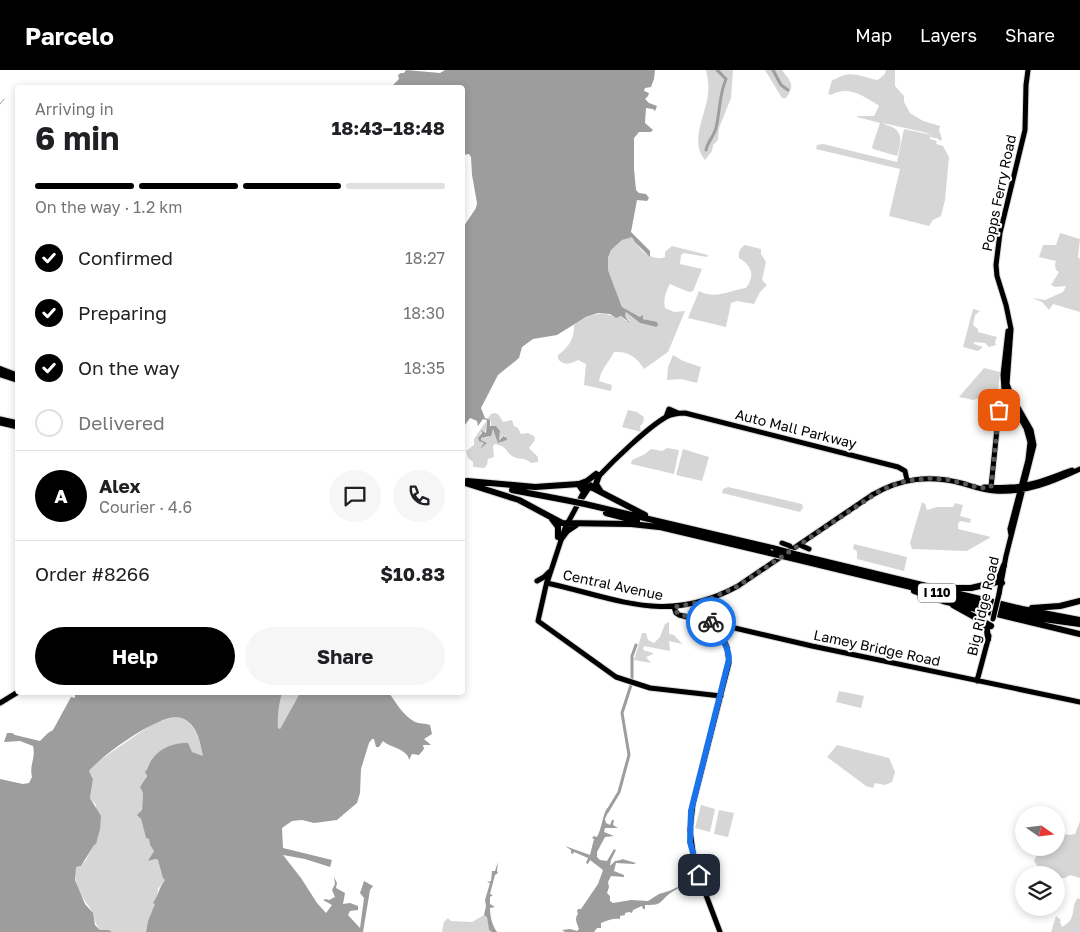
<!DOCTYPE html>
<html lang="en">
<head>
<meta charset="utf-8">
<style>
	:root { --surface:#fff; --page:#f6f6f6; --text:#202124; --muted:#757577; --line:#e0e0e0; --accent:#000 }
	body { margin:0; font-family:"Golos Text",sans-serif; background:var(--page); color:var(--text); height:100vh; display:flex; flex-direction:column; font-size:19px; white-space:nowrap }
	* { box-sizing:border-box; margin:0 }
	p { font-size:16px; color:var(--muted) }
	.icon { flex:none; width:28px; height:28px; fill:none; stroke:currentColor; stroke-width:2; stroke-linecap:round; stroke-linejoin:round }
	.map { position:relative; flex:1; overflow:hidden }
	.details { position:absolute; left:15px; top:15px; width:450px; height:610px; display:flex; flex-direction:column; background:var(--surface); border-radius:5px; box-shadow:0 2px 8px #0003 }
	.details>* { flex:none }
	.needle { width:32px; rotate:104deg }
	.buttons { position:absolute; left:1015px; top:736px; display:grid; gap:10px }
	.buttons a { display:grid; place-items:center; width:50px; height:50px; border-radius:50%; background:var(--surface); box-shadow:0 2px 8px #0003; font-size:25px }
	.pin { position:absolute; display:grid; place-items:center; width:42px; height:42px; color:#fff; margin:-21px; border-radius:10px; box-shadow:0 2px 8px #0006 }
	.courier { position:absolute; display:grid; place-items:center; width:50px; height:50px; margin:-25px; border:4px solid #1a73e8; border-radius:50%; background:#fff; color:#222; box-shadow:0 1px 6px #0007 }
	.headline em { font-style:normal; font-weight:700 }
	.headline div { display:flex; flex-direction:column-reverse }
	.headline { display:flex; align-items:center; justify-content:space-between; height:85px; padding:0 20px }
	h1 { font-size:32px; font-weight:700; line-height:38px }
	.bar { display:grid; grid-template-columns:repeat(4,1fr); gap:8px 5px; align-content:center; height:60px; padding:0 20px }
	.bar i { height:6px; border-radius:4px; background:var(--line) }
	.bar .active { background:var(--accent) }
	.bar p { grid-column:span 4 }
	.line { display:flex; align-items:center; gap:12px; padding:0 20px; border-top:1px solid var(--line) }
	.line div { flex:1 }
	.round { display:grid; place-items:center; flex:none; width:52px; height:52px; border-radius:26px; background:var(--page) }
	ol { padding:0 20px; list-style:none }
	li { display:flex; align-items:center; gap:15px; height:55px }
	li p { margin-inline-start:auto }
	li .icon { padding:5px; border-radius:50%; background:var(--accent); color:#fff; stroke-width:4 }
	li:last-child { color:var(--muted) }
	li i { width:28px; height:28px; border:2px solid var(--line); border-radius:50% }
	.cta { display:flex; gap:10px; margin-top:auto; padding:10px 20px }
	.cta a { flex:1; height:58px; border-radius:30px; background:var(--accent); color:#fff; font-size:20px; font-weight:700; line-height:58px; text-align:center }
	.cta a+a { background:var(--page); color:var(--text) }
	header { display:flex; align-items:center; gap:30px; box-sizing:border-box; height:70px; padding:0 25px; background:var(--accent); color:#fff }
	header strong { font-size:24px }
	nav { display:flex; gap:28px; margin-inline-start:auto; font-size:18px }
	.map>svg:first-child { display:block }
	.green { fill:#d6d6d6 }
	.water { fill:#9d9d9d }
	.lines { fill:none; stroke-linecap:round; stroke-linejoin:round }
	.stream { stroke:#9d9d9d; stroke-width:1 }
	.river { stroke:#9d9d9d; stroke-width:3 }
	.major-casing { stroke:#dbdbdb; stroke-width:7 }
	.highway-casing { stroke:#dbdbdb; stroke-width:8 }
	.major { stroke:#000; stroke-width:5 }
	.highway { stroke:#000; stroke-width:6 }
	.major-bridge-casing { stroke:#dbdbdb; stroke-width:7; stroke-linecap:butt }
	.highway-bridge-casing { stroke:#dbdbdb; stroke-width:8; stroke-linecap:butt }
	.major-bridge { stroke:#000; stroke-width:5 }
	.highway-bridge { stroke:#000; stroke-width:6 }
	.done { stroke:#595959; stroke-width:5; stroke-dasharray:0 9 }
	.route { stroke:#1a73e8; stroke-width:6 }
	.labels { text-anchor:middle; stroke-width:4; stroke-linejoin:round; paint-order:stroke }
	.shield { fill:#fff; stroke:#4c4c4c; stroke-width:1 }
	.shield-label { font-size:12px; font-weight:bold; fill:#000 }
	.street-label { font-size:14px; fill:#000; stroke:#fff }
</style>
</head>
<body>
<header>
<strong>Parcelo</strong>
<nav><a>Map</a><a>Layers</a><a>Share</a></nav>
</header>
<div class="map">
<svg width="1080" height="862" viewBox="0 0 1080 862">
	<rect width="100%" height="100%" fill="#fff"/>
	<path class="green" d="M706,0H733L731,28L719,58L718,70L713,75L712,81L705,90C689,71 706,45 708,24C709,16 708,8 706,0Z
		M765,0H782C790,11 796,14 786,28H782Z
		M886,0H895V16L904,26V32L910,43L923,51L940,56L939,60L942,69L940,71L937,68H932L931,65L930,69L937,71L936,74L943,76L949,87L945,130L941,146L933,150L929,156L889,146L900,99L816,79L817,75L823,74L897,92L904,59L931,65L923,62L883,53C885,55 891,56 894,58C904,64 900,77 897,86L873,79L872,77L880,53L857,47V46H874L879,36L878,35C863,26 848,15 831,25L828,24L832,10C837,9 840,6 845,5C855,2 868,9 878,10L885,4Z
		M1060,163L1080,169L1078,187L1080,189V242L1053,234L1049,240L1042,232L1032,228L1045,230L1063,222L1066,216L1055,217L1051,215L1059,202L1056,200L1055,194L1056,191L1039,187L1043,175H1056Z
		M628,167H634C637,180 653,192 665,187V182L672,176L708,185L707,187L684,183L681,185L680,194L702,199L693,221L689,222L670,214C666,221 663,229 665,238L674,242L685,241L668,282L644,299C637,287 628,281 614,282C609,292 601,299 599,311L612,315L611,321L584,315L586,294L578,290C571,294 564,296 558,289V285C568,278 575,268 574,255C587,246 601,239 616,248L621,246L626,251H630L625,246L626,242L640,253L655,257L652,252L640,247L622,237L608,200V189L611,180L622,170Z
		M745,175L761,179V184L766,192L762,210L767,215L760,222L754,234L737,231L731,233L726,257L688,248L699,221C716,230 730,220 746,218C756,205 751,195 739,188C738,182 740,178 745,175Z
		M973,239L980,241L975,245L973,255L978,259V262L997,267L995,272L996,275L989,277L985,273L974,272V274L983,277L978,281L963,277Z
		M673,285L683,291L701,297L697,313L681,309L667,310L668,297Z
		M984,298L1000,302L997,332H995L982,327L973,330L959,327Z
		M628,340L637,342L644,347L643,353L640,356L641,362L622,357Z
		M495,343L499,345L503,352L512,350L514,356L518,358L521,364L528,363L534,366L535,370L529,378L538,387V392L531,393C525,387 518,390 512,386C504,380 508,377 495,374L493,376L494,387L488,389L487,395L484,398L473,397V392L468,388L466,381L474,375V369L487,350L485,363L482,360L479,367L481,372L484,373L482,377L487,373L481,370V368L489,367L493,359L497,367V371L500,373L503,370L506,371L504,368L506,365H503L499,371L500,362L496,356L491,357V351L487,349L491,344Z
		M667,378L679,380L674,404L631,394L632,390L645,384L651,379L662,381Z
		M683,379L709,387L702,411L676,405Z
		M728,417L802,434L803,438L800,442L722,423L723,419Z
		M922,432L925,434L927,440L937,437H953L955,433L963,435L960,446L971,449L970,453L960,451L958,454V459L991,467L967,481L912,479L910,473Z
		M854,474L907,487L904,501L857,489V481L853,479Z
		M669,552V564L674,565L682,574L669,571L670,581L644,576L643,580L653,583V584L646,587L651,593L634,590L642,563H646L648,570L654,573L660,567L665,554Z
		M839,621L864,626L861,638L836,632Z
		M282,623H300L280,659L277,658C277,646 279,634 282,623Z
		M175,647C196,649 199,670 204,687L192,682L152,688C148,699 147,708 140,717L143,723L141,749L146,768L149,769L150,775L154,781L149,791L156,789L158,790L165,810L158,819L157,828L154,833L156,834L148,851L146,862H112L109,860H100C94,853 94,845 90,838C82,828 72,811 76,797L81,796L86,790L94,774L96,735L90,728L93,709L89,701L97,692L154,653Z
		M837,675L889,688L895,702L892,712L885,715L875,713L873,718L866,716L827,687Z
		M701,735L715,739L710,762L695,758Z
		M719,740L734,743L728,767L714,764Z
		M1080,751V808L1070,805L1065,808H1061L1056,814V805H1041L1043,803L1042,799L1038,797L1034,791L1040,778H1056V763L1070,765L1075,764Z
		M1078,828L1080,829V862H1051L1056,846L1061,850L1060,852L1062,857C1079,848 1069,837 1078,828Z
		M484,845L487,846L489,860L492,862H442L444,852L448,848L451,851L472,852Z"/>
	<path class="water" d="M406,0L440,3L445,0H655L654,9L651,17L645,18L644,21L649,23L648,26L645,29L649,33L657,36L655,41L653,39L646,38L645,53L653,60L651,62H639L634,68V99L636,120L639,123L646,124L649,128L647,131L637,130L631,162L650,181V187L635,172L632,167L622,170L611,180L608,188V200L622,237L640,247L643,245V249L657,252L658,255L656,257L640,253L626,242L625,246L630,253L621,246L616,248L610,244L598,243L586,247L557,265L533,269L522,277L519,288L498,305L481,338L485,348L490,350V356H496L500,361L499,371L505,364L504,367H506L507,370L498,373L493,359L491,366L481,368V370L487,373L480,379L484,373L479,371L478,368L482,363L481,360L486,363L487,350L483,349L478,356L477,351L470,348L462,359L463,162L464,156L476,138L477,133L472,105L471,87L469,84L463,85L462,18L391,17L399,9L398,5L401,3H404Z
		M72,623H282C279,634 277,646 278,658L280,659L300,623H389C397,634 402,644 415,652C419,654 425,653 430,655L432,664L424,669L431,675H423L424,679L419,685L412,684L409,690C408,679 391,678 383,671L379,677H376L374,669H372L369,673L361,699L360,723L357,733L351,738L337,750L314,753L302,750L292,751L282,758L283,778L332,790L330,797L305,789L283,785L301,808L317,833L326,843L332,835L323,830L326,829L329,830L335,827L332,820L335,814L334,807L337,813L336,818L345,823L343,834L350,833L358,836V840L350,841L348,845L360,858L364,828L360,823L364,811L373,816L370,820L363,862H146L148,851L155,834L153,833C159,825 158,819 165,810L163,808L158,790L156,789L148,791L154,781L150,775L149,769L146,768L141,749L137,745L142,740L143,723L140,717L147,706L145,702C149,698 149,692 153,688C161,677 176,672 188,673L192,682L203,686C200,672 197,653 181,648C162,641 101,686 89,701L93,709L90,728L101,746L100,759L96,774L94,775L81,796L76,797L75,810L85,834L93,843L95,855L100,860H109L112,862H0V709L23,714L29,713L32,707C29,695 36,688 33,676L20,671L4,672L7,663H12L15,665L40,671L48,663L53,660L71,627L75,628V625Z
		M607,738L609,740L605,749L606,753L610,755L612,750H614L613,755L618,758H605L604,762L614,766L605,767L597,782V787L600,790L607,791L614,779L616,780L611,790L610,796L615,791L621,790L622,789L636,793L634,794L616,793L614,801L624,805V807L611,806L608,812L609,817L607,823L610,826V831L613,833L631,830L648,831L659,824L669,821L693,810C685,815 676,819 669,824C658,834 661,835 645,835V839H643L642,836L633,840L632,843L629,842L625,843V845L620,846V849C614,848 608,850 601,853V858H597L594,862H565L562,860L570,859L577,861L579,859C577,853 574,849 578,844L577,841L578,839H581L598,814L603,800L590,790L588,794L586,793L588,788L574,782L573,784L571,783V780L565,776L590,785L594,769L592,768L594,766L597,767C602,758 602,747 607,738Z
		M498,792L497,801L498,803L495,805L490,824L493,825L490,827V834L495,837L490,838C490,846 492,855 497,862H492L489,860L487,847L484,845L486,836L485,830L490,813L487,812L491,811L492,801H495Z"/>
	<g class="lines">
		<path class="stream" d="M0,34L4,29"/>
		<path class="river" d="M773,0L781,15L788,20
			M706,80C708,71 714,66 716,58C720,42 719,25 726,9L717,0
			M607,742L619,722L629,685L622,643L632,612V586L636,575"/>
		<g class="major-casing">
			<path id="major" d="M1008,261L1003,305L1004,319L1026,358L1030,372L1028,390L1010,459L1011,465
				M666,347L669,339L678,343
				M0,349L18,353
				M0,353L18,357
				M598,407C614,390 647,358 666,347C672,344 678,343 685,343L898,397L905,401L907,410
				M984,417C993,417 1002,418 1011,417C1033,416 1052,407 1072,400
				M991,417L1000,330L1001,328L1009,324
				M803,472L802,476L809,479
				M782,473L790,476V481
				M537,511L544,507L549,502
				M547,511L538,551L616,607L650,618L721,626
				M547,513C619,529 667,555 738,516L872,425C901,408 929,405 961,413C972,416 984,421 995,421C1026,423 1052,412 1080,399
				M547,513L565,458L578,434L591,415
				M999,524L1006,486L1034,375L1031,360L1012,327L1007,314L1011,259L1006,235L997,206L996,195L1000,163L1025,60L1026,15L1028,0
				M674,537L676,543L679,545L812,576L1080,632
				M977,611L989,566
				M0,633L18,622
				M720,862L695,796L690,760L693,734L729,593L727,577L720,561L721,554"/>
		</g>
		<g class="highway-casing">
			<path id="highway" d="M0,299L18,306
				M0,304L18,310
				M599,405L596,414L601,422
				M467,411L535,417L579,414L587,411L596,404
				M462,412L519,430L562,453L631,454L659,457
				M577,414L593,418L645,445
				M579,415L584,422L580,430
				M512,420L565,430
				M585,434L776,479
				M606,443L637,451
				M552,449L558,457V467
				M656,456L770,483
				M561,469L567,461L576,455
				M798,485L1022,539L1080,550
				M795,489L1043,549L1080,554
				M993,513L999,508L1004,495
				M949,518H971L997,512L1002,513
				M914,521L943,531L1080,564
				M953,535L991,556
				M1032,538L1060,536L1080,531
				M984,553L987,560L988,569"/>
		</g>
		<use href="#major" class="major"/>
		<use href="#highway" class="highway"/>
		<g class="major-bridge-casing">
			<path id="major-bridge" d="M993,549L999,524"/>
		</g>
		<g class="highway-bridge-casing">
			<path id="highway-bridge" d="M565,430L585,434
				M776,479L798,485
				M770,483L795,489"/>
		</g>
		<use href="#major-bridge" class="major-bridge"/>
		<use href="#highway-bridge" class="highway-bridge"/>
	</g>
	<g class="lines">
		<path class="done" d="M711,552L678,544L674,537L705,531L738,516L881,420L901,412L927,408L950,410L981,418L991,417L999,340"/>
		<path class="route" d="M699,805L690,772L691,741L729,589C729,576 718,566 721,554L711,552"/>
	</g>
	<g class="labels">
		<rect class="shield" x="918" y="513.5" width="38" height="19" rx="4"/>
		<g class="shield-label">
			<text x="937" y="527">I 110</text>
		</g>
		<g class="street-label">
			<text transform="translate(999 123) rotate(-78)" y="5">Popps Ferry Road</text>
			<text transform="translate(796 359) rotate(14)" y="5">Auto Mall Parkway</text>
			<text transform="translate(613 515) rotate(12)" y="5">Central Avenue</text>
			<text transform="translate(983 536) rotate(-77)" y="5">Big Ridge Road</text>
			<text transform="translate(877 578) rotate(12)" y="5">Lamey Bridge Road</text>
		</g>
	</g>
</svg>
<div class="buttons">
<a><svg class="needle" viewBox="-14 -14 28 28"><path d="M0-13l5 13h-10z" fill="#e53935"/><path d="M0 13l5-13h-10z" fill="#757577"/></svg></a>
<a><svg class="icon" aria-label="layers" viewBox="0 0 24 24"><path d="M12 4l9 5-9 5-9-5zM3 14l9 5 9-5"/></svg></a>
</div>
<div class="pin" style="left:999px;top:340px;background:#ea580c"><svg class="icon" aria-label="bag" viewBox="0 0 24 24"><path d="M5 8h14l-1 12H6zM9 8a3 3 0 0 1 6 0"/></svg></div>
<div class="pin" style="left:699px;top:805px;background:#1f2937"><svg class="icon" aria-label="home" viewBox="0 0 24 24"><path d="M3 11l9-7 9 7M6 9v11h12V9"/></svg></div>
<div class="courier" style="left:711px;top:552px"><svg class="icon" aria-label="bike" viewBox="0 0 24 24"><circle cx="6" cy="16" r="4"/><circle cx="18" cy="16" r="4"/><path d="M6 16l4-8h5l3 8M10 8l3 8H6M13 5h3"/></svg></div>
<section class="details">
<div class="headline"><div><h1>6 min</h1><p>Arriving in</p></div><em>18:43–18:48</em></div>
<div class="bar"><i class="active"></i><i class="active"></i><i class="active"></i><i></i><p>On the way · 1.2 km</p></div>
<ol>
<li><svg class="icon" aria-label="check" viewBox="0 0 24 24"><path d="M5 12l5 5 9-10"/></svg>Confirmed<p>18:27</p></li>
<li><svg class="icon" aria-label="check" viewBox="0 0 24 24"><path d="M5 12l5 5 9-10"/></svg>Preparing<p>18:30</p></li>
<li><svg class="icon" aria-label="check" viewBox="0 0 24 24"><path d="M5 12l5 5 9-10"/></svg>On the way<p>18:35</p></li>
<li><i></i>Delivered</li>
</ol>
<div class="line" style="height:90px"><b class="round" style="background:var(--accent);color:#fff">A</b><div><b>Alex</b><p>Courier · 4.6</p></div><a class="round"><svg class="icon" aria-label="chat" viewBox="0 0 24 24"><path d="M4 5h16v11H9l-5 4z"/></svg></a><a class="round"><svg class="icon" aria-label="phone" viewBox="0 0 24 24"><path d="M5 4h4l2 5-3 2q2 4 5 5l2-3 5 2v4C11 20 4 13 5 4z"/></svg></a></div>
<div class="line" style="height:65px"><div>Order #8266</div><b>$10.83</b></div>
<div class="cta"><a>Help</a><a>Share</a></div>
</section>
</div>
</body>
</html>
